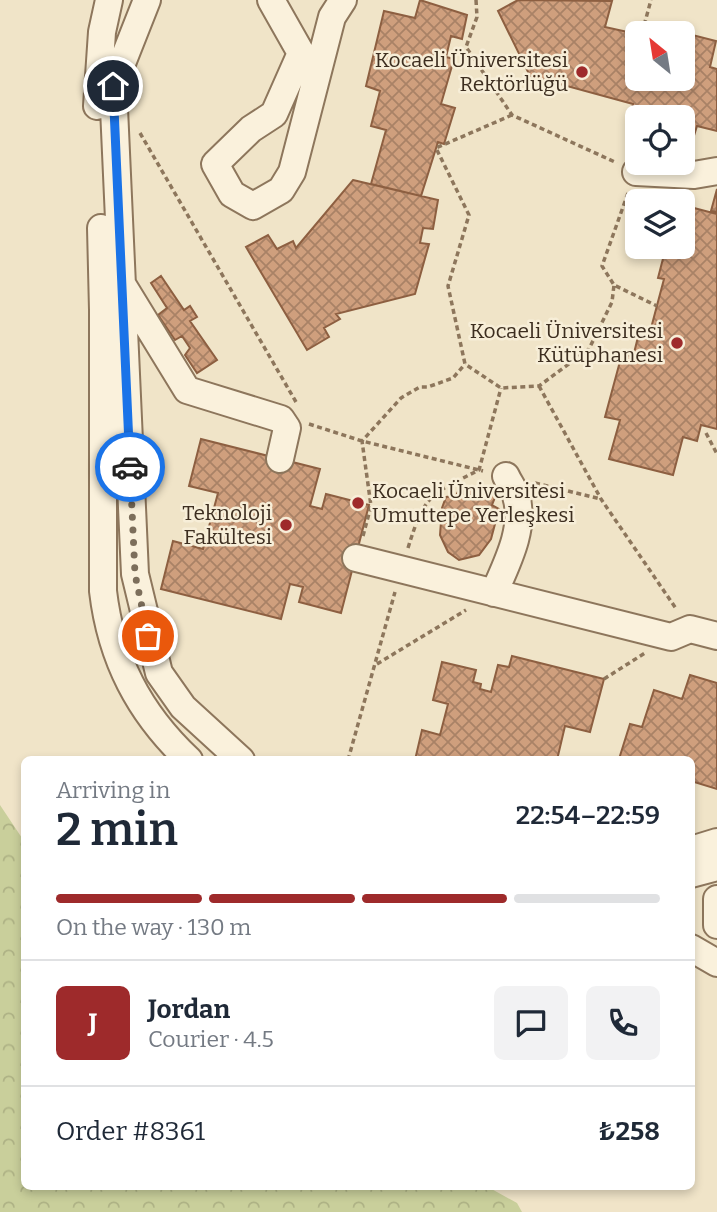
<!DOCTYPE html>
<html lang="en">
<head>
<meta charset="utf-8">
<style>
	:root { --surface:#fff; --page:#f2f2f3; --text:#1f2937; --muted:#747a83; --line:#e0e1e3; --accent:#9e2a2b }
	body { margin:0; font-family:Bitter,serif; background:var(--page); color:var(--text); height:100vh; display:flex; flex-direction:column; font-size:26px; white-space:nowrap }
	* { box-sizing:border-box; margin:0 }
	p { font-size:23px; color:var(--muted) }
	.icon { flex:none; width:38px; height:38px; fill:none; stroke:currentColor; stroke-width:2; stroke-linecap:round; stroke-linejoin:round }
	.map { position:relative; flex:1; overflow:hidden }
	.panel { position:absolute; left:21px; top:756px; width:674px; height:434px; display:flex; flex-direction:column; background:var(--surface); border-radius:10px; box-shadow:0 4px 10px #0003 }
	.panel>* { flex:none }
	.needle { width:46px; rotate:330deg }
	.tools { position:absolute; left:625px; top:21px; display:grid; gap:14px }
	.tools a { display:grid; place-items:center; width:70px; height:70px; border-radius:10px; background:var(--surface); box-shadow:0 4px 10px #0003; font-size:35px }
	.pin { position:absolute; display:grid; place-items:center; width:60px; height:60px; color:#fff; margin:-30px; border:4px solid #fff; border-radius:50%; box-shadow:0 2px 7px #0007 }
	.courier { position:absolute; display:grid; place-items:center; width:70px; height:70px; margin:-35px; border:5px solid #1a73e8; border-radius:50%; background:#fff; color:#222; box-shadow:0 2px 9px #0007 }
	.summary em { font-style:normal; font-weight:600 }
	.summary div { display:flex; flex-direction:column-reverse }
	.summary { display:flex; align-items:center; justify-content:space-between; height:119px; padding:0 35px }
	h1 { font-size:46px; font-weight:600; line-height:52px }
	.bar { display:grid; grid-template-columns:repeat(4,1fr); gap:10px 7px; align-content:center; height:84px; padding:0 35px }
	.bar i { height:9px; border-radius:5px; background:var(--line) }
	.bar .current { background:var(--accent) }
	.bar p { grid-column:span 4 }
	.line { display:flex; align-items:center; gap:18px; padding:0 35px; border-top:2px solid var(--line) }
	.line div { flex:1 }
	.round { display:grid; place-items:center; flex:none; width:74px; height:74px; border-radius:10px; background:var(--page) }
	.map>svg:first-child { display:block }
	.forest { fill:url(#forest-crowns) }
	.building { fill:url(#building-cross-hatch); stroke:#8d5f41; stroke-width:2 }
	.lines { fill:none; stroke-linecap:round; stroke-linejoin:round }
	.minor-casing { stroke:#8d765c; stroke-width:30 }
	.path { stroke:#8d765c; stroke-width:3.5; stroke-dasharray:5 3.5; stroke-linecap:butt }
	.minor { stroke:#faf1dc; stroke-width:26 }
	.done { stroke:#7c6e5b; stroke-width:7; stroke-dasharray:0 12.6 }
	.route { stroke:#1a73e8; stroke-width:9 }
	.poi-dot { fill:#9e2a2b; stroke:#f7eed8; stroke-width:2.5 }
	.labels { text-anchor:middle; stroke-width:5; stroke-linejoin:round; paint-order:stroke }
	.poi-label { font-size:21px; fill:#3d2e20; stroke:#f7eed8; text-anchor:end }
</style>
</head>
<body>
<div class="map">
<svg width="717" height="1212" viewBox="0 0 717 1212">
	<defs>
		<pattern id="forest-crowns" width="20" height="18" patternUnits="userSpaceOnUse" patternTransform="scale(1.75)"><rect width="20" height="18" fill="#c9cf9b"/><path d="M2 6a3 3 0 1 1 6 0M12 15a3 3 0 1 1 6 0" fill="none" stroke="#aeb285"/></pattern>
		<pattern id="building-cross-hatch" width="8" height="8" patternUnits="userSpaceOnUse" patternTransform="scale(1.75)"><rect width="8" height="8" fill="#cf9f7d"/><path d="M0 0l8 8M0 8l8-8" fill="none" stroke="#a98266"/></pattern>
	</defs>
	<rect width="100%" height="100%" fill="#f0e4c8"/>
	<path class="forest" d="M0,805L24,841V1186L488,1187L517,1203L522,1212H0Z"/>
	<path class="building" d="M420,0L467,15L462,39L451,36L446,57L454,59L441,104L455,108L444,144L438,142L421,196L371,184L386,130L371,126L380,91L366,86L384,11L415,18Z
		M518,0L612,1L605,27L637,34V79H682V33H651L653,25L716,41L710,67L717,69V131L697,126L692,142L682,140V117H637V128L628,125L633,104L530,76L498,11Z
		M353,180L438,200L433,229L423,228L420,243L429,244L415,294L336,314L340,319L324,328L329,337L307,350L246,247L268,235L277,249L293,241L296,248Z
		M717,189V212L711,211Z
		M694,208L717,214V429L701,425L697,441L683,437L673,475L609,459L620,420L605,417L622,354L633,357L640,329L650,332L664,279L658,278L666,247H682V220L691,222Z
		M161,276L184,310L190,306L197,317L190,321L217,360L197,373L185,355L190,348L182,336L175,340L158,315L167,308L151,283Z
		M201,439L320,469L310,506L322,509L326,494L369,505L341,613L299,602L303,587L290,584L281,619L161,589L173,541L203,549L218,493L189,486Z
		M461,485L496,495L492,505L499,509L491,539L479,555L459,560L448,552L440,535L442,508L446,497L456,496Z
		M512,656L604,679L590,732L565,726L557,760H415L422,730L440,735L448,704L433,700L442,662L476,670L473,682L481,684L480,689L491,692L498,665L509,667Z
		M690,675L717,683V789L691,781V760L619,759L630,724L642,727L654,690L682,699Z"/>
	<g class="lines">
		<g class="minor-casing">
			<path id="minor" d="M147,0L113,86L135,574L159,673L183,707L241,760
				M271,0L301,53L274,114L251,129L215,164L232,194L253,206L281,190L292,172L332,17L343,0
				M97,106L102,32L109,0
				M636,172L694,175L717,171
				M101,228L103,310V591C111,659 139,713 189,760
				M122,284L187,390L281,419L287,428L280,459
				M356,558L671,637L690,629L717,636
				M494,593C506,565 526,528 516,496C514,489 509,483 506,476
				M691,850L717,842
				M691,874L717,867
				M717,899V925
				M691,948L717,963"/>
		</g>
		<path class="path" d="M476,0L477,17L466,47L512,115L617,163
			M642,33L651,0
			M512,115L436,148L469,215L448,286L465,364L501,388L539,386L589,349L612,302L614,285
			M140,133L296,402
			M628,193L602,266L614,285L657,306
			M539,386L601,499L677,610
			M309,424L362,441L483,471
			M706,433L717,454
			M535,483L601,499
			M363,536L371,506L362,441L401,398L420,387H428L453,378L465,364
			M408,548C425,493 430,495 479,470L501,388
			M377,664L466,610
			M604,679L645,653
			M348,760L395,592"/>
		<use href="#minor" class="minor"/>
	</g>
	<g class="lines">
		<path class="done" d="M130,467L135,574L148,636"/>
		<path class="route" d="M113,86L130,467"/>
	</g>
	<g class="poi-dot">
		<circle cx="582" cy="72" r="7"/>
		<circle cx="677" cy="343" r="7"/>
		<circle cx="358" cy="503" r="7"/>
		<circle cx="286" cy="525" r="7"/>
	</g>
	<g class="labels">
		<g class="poi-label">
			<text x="568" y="67">Kocaeli Üniversitesi<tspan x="568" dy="24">Rektörlüğü</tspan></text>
			<text x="663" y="338">Kocaeli Üniversitesi<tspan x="663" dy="24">Kütüphanesi</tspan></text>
			<text x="372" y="498" text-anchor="start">Kocaeli Üniversitesi<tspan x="372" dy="24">Umuttepe Yerleşkesi</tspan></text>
			<text x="272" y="520">Teknoloji<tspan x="272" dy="24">Fakültesi</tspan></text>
		</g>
	</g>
</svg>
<div class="tools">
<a><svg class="needle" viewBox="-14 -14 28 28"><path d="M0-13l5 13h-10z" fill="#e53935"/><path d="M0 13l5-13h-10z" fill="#747a83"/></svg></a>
<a><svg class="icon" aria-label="locate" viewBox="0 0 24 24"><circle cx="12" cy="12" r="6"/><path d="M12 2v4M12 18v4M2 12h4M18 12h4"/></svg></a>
<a><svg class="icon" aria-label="layers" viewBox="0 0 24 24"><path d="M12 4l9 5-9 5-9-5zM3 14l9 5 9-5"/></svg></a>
</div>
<div class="pin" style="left:148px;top:636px;background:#ea580c"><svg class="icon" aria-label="bag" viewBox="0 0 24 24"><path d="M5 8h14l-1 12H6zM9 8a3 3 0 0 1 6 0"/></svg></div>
<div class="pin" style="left:113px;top:86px;background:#1f2937"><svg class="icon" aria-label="home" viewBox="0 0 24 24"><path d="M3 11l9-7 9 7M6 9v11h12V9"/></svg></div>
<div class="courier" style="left:130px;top:467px"><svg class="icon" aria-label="car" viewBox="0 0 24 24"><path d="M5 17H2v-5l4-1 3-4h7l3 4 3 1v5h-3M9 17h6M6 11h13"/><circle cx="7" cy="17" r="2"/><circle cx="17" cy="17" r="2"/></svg></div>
<section class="panel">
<div class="summary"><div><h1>2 min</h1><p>Arriving in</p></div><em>22:54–22:59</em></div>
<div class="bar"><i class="current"></i><i class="current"></i><i class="current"></i><i></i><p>On the way · 130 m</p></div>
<div class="line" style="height:126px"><b class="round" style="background:var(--accent);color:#fff">J</b><div><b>Jordan</b><p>Courier · 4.5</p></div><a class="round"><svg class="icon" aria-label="chat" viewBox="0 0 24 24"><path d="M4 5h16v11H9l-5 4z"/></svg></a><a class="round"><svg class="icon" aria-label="phone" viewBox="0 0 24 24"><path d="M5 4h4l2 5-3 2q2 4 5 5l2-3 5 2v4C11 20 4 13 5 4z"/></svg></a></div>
<div class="line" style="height:91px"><div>Order #8361</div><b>₺258</b></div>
</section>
</div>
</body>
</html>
